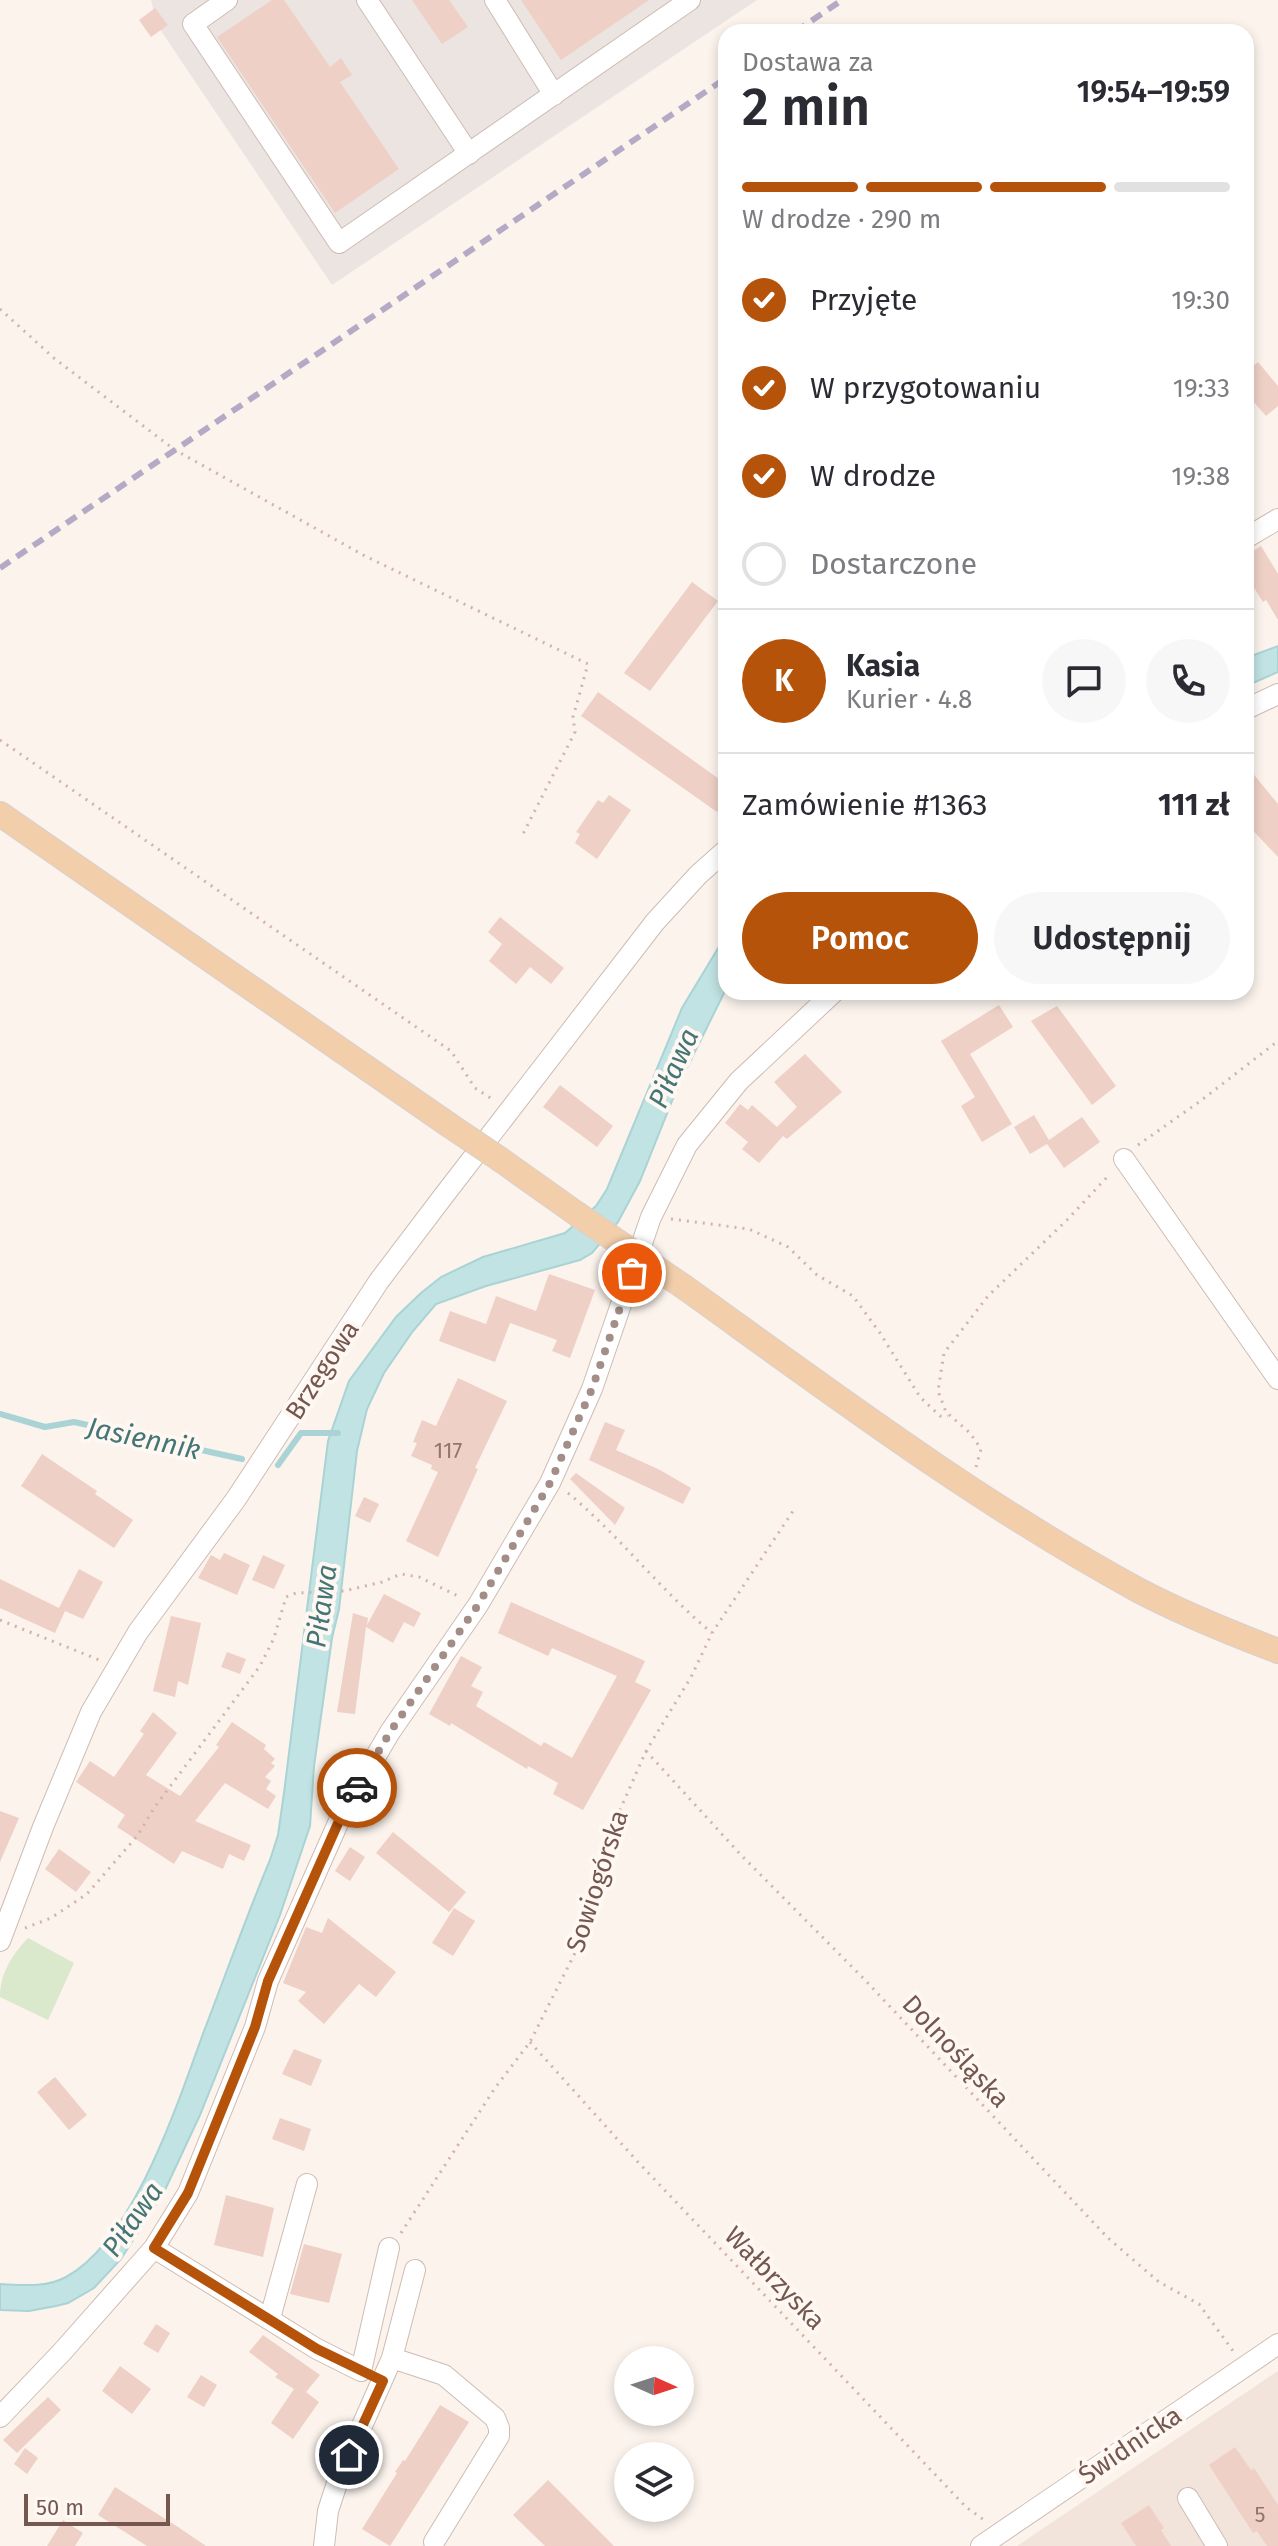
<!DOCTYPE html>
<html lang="pl">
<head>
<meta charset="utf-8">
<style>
	:root { --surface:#fff; --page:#f7f7f7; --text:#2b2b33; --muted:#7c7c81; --line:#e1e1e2; --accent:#b45309 }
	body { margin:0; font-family:"Fira Sans",sans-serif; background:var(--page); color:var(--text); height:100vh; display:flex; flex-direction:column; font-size:30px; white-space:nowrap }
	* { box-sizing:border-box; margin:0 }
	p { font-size:26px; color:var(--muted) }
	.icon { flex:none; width:44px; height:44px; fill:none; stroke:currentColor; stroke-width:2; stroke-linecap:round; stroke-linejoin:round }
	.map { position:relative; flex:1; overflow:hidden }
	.drawer { position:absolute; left:718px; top:24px; width:536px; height:976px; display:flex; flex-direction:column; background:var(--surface); border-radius:24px; box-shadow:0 4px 12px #0003 }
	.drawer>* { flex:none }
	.needle { width:52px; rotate:93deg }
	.controls { position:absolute; left:614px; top:2346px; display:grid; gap:16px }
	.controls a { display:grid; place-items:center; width:80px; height:80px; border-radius:50%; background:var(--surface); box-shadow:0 4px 12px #0003; font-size:40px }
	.scale { position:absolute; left:24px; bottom:20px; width:146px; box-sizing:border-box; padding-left:8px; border:4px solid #745850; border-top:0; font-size:22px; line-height:28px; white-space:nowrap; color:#745850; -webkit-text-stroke:6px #fef7f2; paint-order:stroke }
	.pin { position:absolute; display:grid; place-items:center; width:68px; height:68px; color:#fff; margin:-34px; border:4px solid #fff; border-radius:50%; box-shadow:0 2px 8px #0007 }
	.courier { position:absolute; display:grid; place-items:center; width:80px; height:80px; margin:-40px; border:6px solid #b45309; border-radius:50%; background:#fff; color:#222; box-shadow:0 2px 10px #0007 }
	.headline em { font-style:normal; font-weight:600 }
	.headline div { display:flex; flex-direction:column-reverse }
	.headline { display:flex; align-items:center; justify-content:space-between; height:136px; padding:0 24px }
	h1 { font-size:52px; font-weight:600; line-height:60px }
	.bar { display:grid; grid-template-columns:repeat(4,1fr); gap:12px 8px; align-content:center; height:96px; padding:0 24px }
	.bar i { height:10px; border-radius:6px; background:var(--line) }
	.bar .on { background:var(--accent) }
	.bar p { grid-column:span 4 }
	.line { display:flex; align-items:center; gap:20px; padding:0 24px; border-top:2px solid var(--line) }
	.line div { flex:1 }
	.round { display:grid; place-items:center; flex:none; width:84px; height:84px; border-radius:42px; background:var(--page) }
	ol { padding:0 24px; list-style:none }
	li { display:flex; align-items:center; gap:24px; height:88px }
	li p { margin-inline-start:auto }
	li .icon { padding:8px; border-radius:50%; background:var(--accent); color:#fff; stroke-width:4 }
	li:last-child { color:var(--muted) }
	li i { width:44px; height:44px; border:4px solid var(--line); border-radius:50% }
	.cta { display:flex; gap:16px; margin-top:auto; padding:16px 24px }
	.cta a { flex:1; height:92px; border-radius:48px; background:var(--accent); color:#fff; font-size:32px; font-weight:600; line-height:92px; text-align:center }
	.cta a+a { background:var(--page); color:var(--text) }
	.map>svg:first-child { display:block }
	.residential { fill:#f2e4db }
	.industrial { fill:#ebe4e1 }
	.green { fill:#dae8cb }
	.water { fill:#c1e3e3; stroke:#a9d3d4; stroke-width:2 }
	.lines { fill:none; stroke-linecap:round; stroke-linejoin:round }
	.stream { stroke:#a9d3d4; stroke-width:6 }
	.building { fill:#eed0c6 }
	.minor-casing { stroke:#cebcb4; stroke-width:22 }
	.major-casing { stroke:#d8d0ce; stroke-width:26 }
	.path { stroke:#d3b3a8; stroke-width:3; stroke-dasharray:2 6; stroke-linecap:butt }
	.minor { stroke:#fff; stroke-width:20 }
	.major { stroke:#f2ceab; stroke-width:24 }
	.rail { stroke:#b5aac5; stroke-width:6; stroke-dasharray:12 8; stroke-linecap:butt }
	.major-bridge-casing { stroke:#d8d0ce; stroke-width:26; stroke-linecap:butt }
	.major-bridge { stroke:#f2ceab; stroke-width:24 }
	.done { stroke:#a38e87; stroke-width:8; stroke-dasharray:0 14.4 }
	.route { stroke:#b45309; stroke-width:10 }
	.labels { text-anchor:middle; stroke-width:8; stroke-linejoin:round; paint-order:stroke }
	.number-label { font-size:22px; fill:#92766e }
	.street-label { font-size:26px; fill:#745850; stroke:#fef7f2 }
	.water-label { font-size:28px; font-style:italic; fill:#457677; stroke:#fef7f2 }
</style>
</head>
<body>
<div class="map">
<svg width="1278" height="2546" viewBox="0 0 1278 2546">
	<rect width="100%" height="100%" fill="#fbf3ec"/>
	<path class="residential" d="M1278,2371V2546H1017L1066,2513Z"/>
	<path class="industrial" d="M151,0H757L332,285L157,25Z"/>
	<path class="green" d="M28,1938L74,1963L48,2020L0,1997C0,1973 12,1955 28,1938Z"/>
	<path class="water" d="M1278,646V672L1246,686V658Z
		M726,935V989L678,1086L640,1181L618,1222L592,1253L580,1260L486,1286L436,1304L413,1331L384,1373L367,1409L357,1451L339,1609L332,1638L314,1766L310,1826L280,1915L200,2115L165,2190L121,2259L94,2288L68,2303L56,2306L29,2311L0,2310V2284C22,2285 46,2288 66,2277C134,2240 178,2102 204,2031C226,1974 246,1917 270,1860L278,1835L284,1793L328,1441L349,1381L396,1317L421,1293L441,1277L483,1257L565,1233L596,1206L607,1189L682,1008Z"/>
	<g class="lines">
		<path class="stream" d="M0,1414L45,1427L74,1422L242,1459
			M278,1465L301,1433H338"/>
	</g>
	<path class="building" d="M272,0H284L330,67L341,58L352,75L340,82L399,169L335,213L217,37Z
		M412,0H449L468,27L442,44Z
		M521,0H649L561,60Z
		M155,8L168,25L151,37L139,20Z
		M1258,362L1278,386V406L1266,416L1246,393V372Z
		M1261,546L1278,574V620L1266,600L1263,602L1246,575V555Z
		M692,582L718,601L650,691L624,673Z
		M598,692L726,784V800L717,812L581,716Z
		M1246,765L1278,804V857L1246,823Z
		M609,795L631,810L597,859L575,843L580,834L576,832L598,800L603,803Z
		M500,917L564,968L551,984L530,967L516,984L489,961L502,944L488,932Z
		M999,1005L1013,1027L970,1054L1012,1124L982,1142L961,1106L975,1097L941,1041Z
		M1057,1006L1116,1086L1092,1105L1031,1021Z
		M805,1054L842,1092L787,1139L783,1136L759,1163L742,1149L748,1142L725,1123L740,1104L748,1110L752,1105L777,1127L797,1107L774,1082Z
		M560,1085L613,1126L597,1147L543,1107Z
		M1034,1115L1049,1140L1082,1117L1100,1142L1064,1168L1047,1144L1030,1154L1014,1127Z
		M549,1274L595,1290L570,1358L552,1351L557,1340L510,1323L495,1362L439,1341L450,1311L486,1324L496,1296L536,1311Z
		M458,1378L507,1401L475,1468L478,1469L438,1557L406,1541L438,1472L431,1469L432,1465L411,1456L417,1443L413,1442L422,1420L436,1426Z
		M605,1422L625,1430L616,1450L660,1470L691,1488L683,1504L589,1460Z
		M42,1454L97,1491L95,1494L133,1520L114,1548L21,1486Z
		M576,1473L625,1508L615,1525L570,1479Z
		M364,1497L379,1504L370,1523L355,1516Z
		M224,1553L250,1565L237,1595L198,1578L211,1555L220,1560Z
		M263,1555L285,1565L274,1589L252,1580Z
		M79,1569L103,1582L83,1619L65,1611L55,1633L0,1608V1579L59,1608Z
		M384,1594L421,1613L414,1627L404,1622L393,1643L366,1627L355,1714L337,1712L353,1613L368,1618L367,1625Z
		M511,1602L645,1661L635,1682L651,1690L583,1810L553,1794L558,1783L528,1766L527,1769L451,1723L450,1726L429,1714L461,1656L482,1667L471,1686L483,1692L476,1706L541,1746L544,1742L572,1758L617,1676L552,1648L548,1656L498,1633Z
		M171,1616L201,1623L188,1685L178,1681L175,1697L153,1691Z
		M227,1652L246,1659L240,1674L221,1667Z
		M153,1712L177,1733L146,1775L180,1796L219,1747L216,1745L232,1722L266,1745L264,1749L275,1759L271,1763L275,1766L265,1777L271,1781L266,1789L276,1796L268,1809L225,1783L195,1821L251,1845L244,1861L229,1854L223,1869L182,1851L174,1864L117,1827L125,1815L76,1782L90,1761L114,1777L144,1734L140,1731Z
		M0,1811L19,1818L0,1862Z
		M393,1832L466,1892L449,1912L376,1853Z
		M350,1847L365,1857L350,1881L335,1871Z
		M59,1849L91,1872L76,1892L45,1869Z
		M454,1908L475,1921L453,1956L432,1943Z
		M328,1918L396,1972L376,1997L359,1984L324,2024L298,2001L306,1992L283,1983L306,1927L322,1933Z
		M294,2049L322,2060L311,2086L282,2074Z
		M55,2077L87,2115L69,2130L37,2092Z
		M280,2118L311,2129L304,2151L272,2139Z
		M226,2195L274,2208L263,2257L214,2245Z
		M304,2244L342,2254L329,2303L290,2294Z
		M156,2324L170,2333L158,2353L143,2344Z
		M263,2335L320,2375L306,2392L319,2402L293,2439L271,2423L294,2389L275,2377L278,2374L249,2352Z
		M120,2366L151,2389L132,2414L102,2391Z
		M201,2375L217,2385L204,2407L187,2397Z
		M48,2397L61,2410L17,2453L3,2440Z
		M440,2405L469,2422L390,2546L362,2529L397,2473L395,2472L403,2460L405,2461Z
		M1235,2447L1251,2470L1254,2468L1278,2505V2546H1267L1257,2531L1253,2533L1209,2465Z
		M25,2448L38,2458L27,2474L14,2464Z
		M548,2480L614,2546H545L513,2515Z
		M115,2487L178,2527L206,2546H147L98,2515Z
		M1149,2505L1164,2528L1161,2530L1171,2546H1136L1121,2523Z
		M63,2520L83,2533L75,2546H47Z"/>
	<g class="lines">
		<g class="minor-casing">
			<path id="minor" d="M227,0L193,24L339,243L690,0
				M367,0L469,154
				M495,0L554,95
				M1246,538L1278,519
				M1246,709L1278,694
				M1124,1159L1278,1379
				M0,1941L43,1827L91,1712L138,1632L236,1499L379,1281L445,1194L655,922L698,875L726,850
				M154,2248L317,2349L361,2371L389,2248
				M270,2318L307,2184
				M392,2358L444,2375L495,2418L499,2428V2436L434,2542
				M0,2417L62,2352L154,2248L188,2193L255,2027L268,1981L343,1812L390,1732L478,1605L550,1483L592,1389L651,1217L687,1145L739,1081L834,992
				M1188,2498L1217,2546
				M324,2546L328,2511L338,2480L392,2358L415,2270
				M981,2546L1278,2344"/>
		</g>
		<g class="major-casing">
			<path id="major" d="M0,814L449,1125
				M501,1160L577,1214
				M687,1289C833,1394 980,1504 1138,1590C1183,1614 1231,1633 1278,1651"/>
		</g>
		<path class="path" d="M0,309L55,359L175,450L365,556L588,664L573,717L575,732L523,834
			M0,740L451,1051L475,1088L492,1099
			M1138,1145L1199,1102L1278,1041
			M671,1219L749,1229L788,1247L817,1275L853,1296L880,1333L920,1397L940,1416H948
			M976,1467L981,1449L970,1433L946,1412L938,1391L944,1353L988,1296L1067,1220L1110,1174
			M568,1493C620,1536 660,1590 712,1633
			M0,1620L99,1660
			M646,1751L741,1855L864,1979L1108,2238L1159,2282L1199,2304L1233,2351
			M25,1928L51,1918L87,1894L138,1835L154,1808L260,1666L274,1638L286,1597L296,1593L344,1591L382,1582L401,1574L419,1577L458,1596
			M530,2042L637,2161L966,2507L984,2520
			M401,2233L495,2088L530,2042L576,1951L599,1886L620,1810L646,1751L691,1677L712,1633L795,1508"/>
		<use href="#minor" class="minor"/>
		<use href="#major" class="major"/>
		<path class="rail" d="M795,32L842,0
			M0,568L726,78"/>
		<g class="major-bridge-casing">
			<path id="major-bridge" d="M449,1125L501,1160
				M577,1214L687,1289"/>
		</g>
		<use href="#major-bridge" class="major-bridge"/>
	</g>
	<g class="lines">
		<path class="done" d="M357,1788L390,1732L478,1605L550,1483L592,1389L632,1273"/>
		<path class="route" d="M349,2455L383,2381L317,2349L154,2248L188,2193L255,2027L268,1981L343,1812L357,1788"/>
	</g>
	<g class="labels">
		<g class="number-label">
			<text x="448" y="1458">117</text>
			<text x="1260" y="2522">5</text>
		</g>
		<g class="street-label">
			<text transform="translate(322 1370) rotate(-57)" y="9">Brzegowa</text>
			<text transform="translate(597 1881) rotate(-72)" y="9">Sowiogórska</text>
			<text transform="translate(956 2051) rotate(47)" y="9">Dolnośląska</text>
			<text transform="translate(775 2278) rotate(46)" y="9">Wałbrzyska</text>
			<text transform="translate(1130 2445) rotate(-34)" y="9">Świdnicka</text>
		</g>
		<g class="water-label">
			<text transform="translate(673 1068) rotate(-66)" y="10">Piława</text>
			<text transform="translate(144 1438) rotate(12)" y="10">Jasiennik</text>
			<text transform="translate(321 1606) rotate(-82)" y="10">Piława</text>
			<text transform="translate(132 2219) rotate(-55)" y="10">Piława</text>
		</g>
	</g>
</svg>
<div class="controls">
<a><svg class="needle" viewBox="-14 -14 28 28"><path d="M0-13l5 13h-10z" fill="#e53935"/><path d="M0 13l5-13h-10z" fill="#7c7c81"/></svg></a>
<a><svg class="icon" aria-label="layers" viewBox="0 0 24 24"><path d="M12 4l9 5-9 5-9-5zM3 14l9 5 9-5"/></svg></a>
</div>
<div class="scale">50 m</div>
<div class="pin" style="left:632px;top:1273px;background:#ea580c"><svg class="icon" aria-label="bag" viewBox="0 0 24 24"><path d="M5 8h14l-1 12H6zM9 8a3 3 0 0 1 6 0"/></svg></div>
<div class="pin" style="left:349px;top:2455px;background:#1f2937"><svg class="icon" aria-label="home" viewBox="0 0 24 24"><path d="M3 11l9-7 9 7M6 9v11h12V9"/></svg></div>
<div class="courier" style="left:357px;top:1788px"><svg class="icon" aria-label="car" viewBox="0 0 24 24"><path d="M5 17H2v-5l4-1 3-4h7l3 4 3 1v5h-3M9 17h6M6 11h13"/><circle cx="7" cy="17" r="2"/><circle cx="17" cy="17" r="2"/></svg></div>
<section class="drawer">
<div class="headline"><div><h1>2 min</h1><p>Dostawa za</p></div><em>19:54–19:59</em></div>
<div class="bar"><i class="on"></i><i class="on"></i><i class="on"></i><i></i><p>W drodze · 290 m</p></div>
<ol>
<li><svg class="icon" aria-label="check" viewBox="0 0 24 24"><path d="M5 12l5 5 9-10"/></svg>Przyjęte<p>19:30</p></li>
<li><svg class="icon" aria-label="check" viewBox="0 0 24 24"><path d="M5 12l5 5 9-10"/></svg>W przygotowaniu<p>19:33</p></li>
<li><svg class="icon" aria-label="check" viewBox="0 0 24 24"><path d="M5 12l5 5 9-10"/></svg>W drodze<p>19:38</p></li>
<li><i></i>Dostarczone</li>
</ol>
<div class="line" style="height:144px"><b class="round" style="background:var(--accent);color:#fff">K</b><div><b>Kasia</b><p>Kurier · 4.8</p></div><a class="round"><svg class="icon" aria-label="chat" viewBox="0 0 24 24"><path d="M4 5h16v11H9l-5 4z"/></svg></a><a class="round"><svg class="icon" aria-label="phone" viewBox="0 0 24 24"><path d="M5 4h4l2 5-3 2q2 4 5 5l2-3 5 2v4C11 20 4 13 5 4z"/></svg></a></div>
<div class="line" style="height:104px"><div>Zamówienie #1363</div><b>111 zł</b></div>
<div class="cta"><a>Pomoc</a><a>Udostępnij</a></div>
</section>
</div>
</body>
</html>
